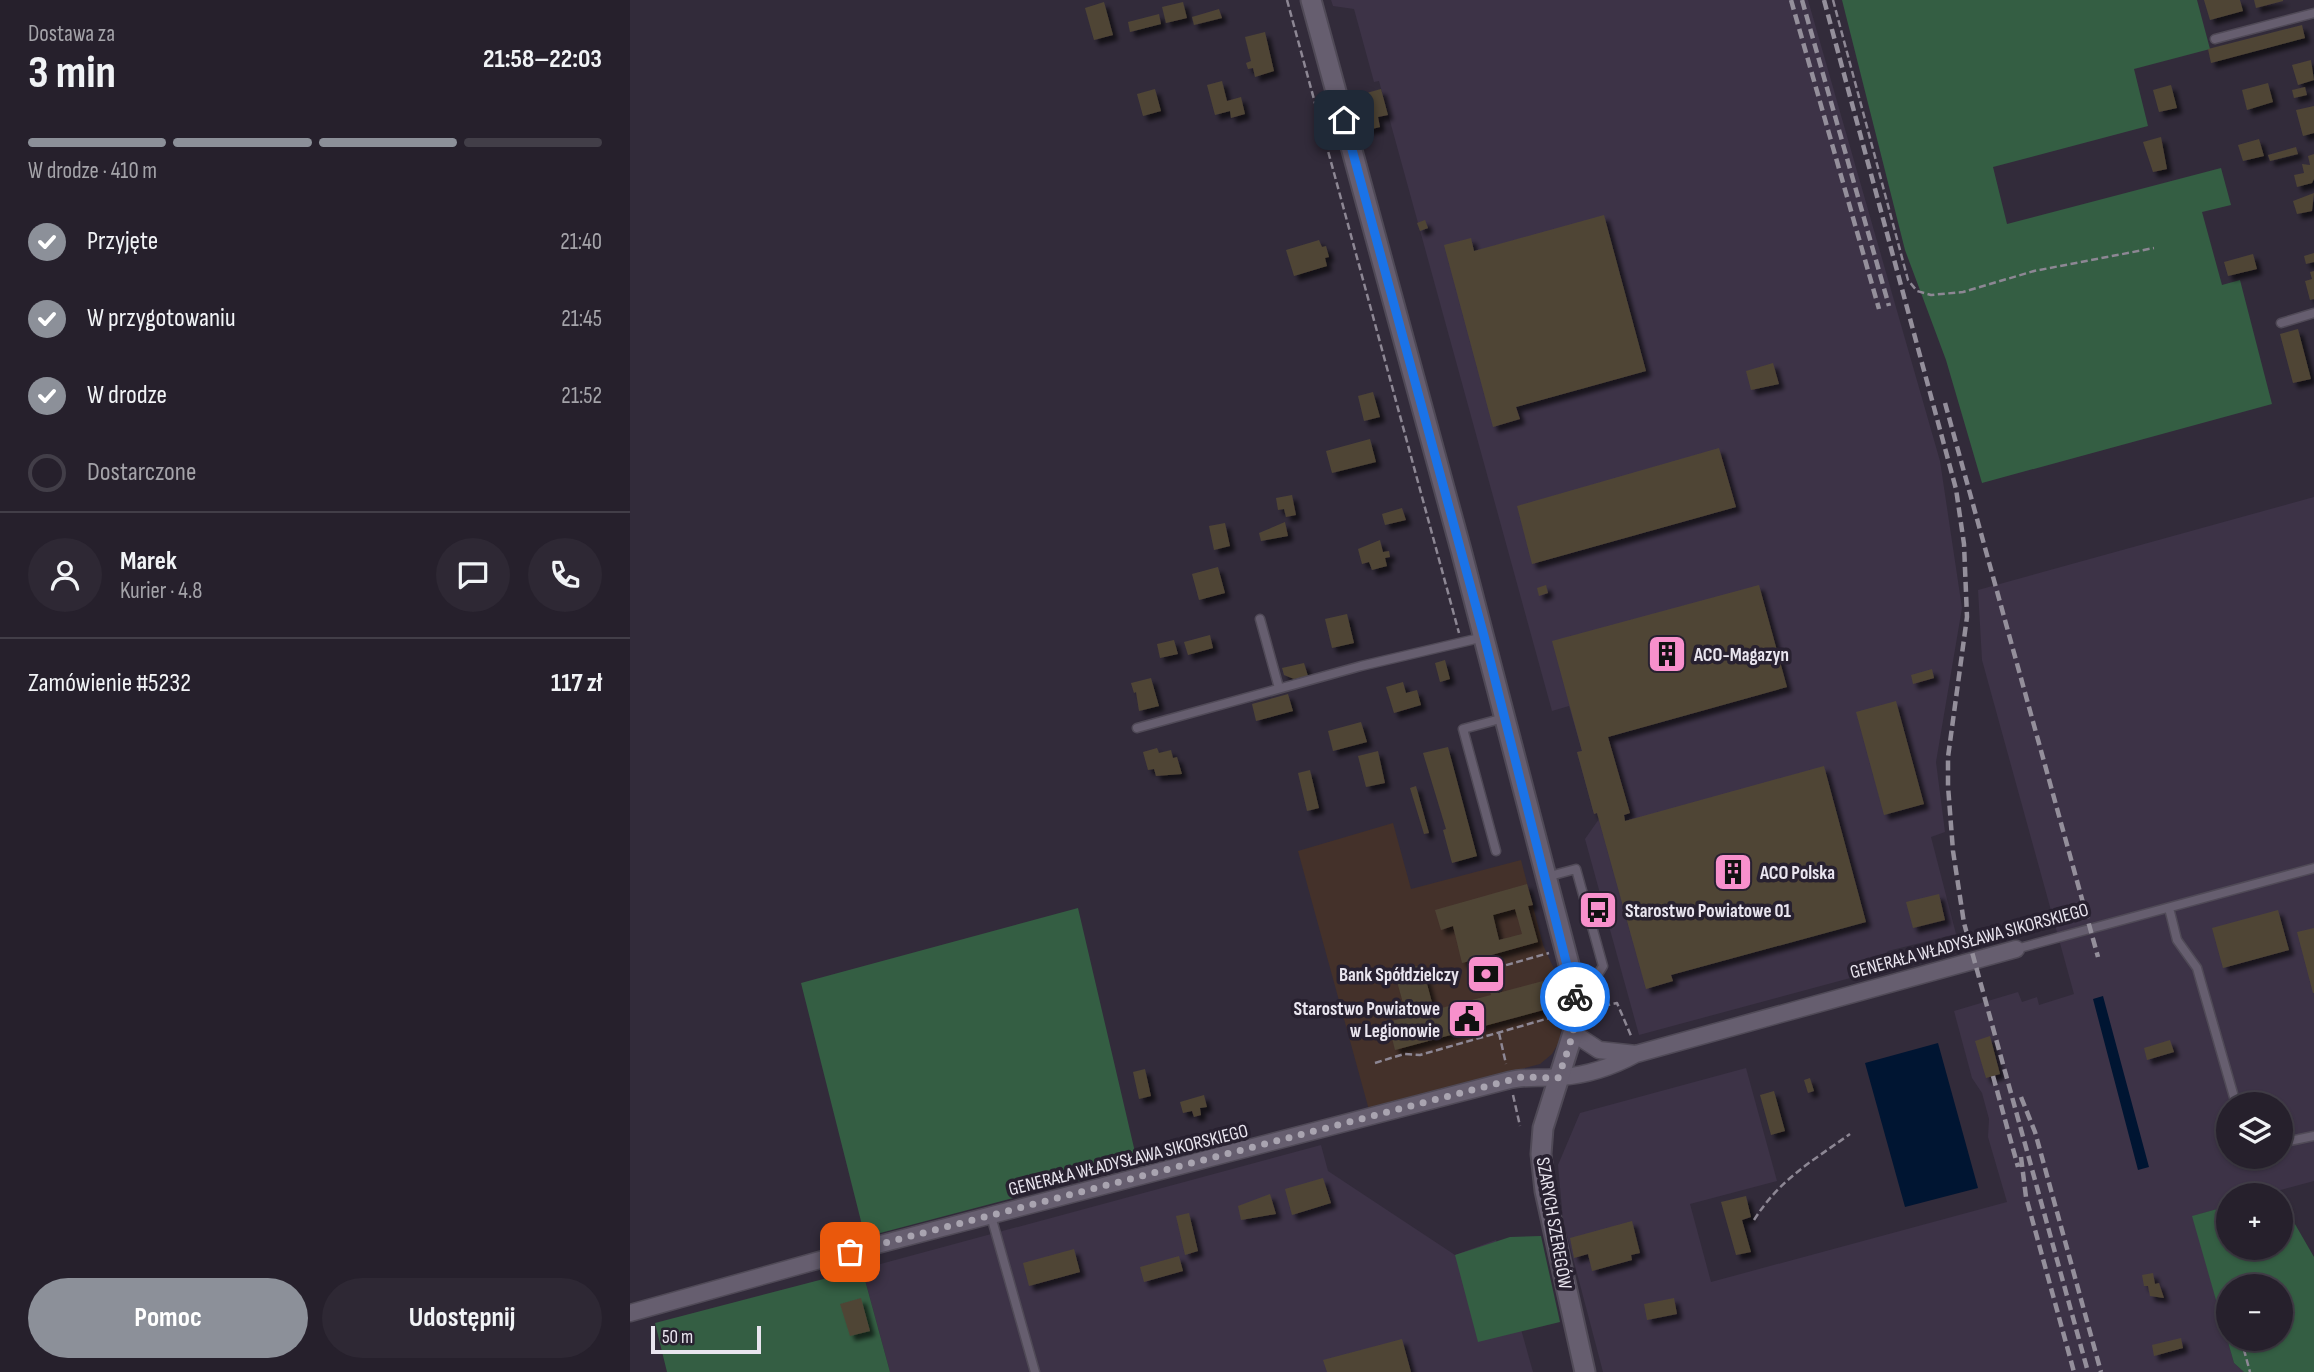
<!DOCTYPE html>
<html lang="pl">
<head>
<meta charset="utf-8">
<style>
	:root { --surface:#26202c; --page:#2e2834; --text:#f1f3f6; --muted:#a4a3a9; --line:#423e48; --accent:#8c9099 }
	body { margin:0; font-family:"Sofia Sans Condensed",sans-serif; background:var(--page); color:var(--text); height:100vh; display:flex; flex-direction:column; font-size:26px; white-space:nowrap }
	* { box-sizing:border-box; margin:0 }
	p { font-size:23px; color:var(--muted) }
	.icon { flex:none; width:38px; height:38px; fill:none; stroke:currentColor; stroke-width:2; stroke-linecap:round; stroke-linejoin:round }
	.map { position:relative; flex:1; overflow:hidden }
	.panel { display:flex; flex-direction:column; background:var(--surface); width:630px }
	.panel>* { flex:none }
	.fabs { position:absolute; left:1586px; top:1092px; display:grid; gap:14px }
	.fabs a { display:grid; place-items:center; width:77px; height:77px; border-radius:50%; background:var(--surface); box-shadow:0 2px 5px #0004,0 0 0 2px var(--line); font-size:35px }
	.scale { position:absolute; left:21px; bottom:18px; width:110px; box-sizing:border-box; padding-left:7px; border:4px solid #e9e5ef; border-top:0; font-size:19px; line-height:24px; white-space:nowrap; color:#e9e5ef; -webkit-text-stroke:5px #282130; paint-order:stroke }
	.pin { position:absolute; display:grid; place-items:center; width:60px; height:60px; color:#fff; margin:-30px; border-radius:14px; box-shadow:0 4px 10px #0006 }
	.courier { position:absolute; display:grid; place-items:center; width:70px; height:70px; margin:-35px; border:5px solid #1a73e8; border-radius:50%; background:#fff; color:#222; box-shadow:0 2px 9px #0007 }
	.overview em { font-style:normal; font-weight:700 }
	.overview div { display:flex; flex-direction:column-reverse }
	.overview { display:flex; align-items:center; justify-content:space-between; height:119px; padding:0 28px }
	h1 { font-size:46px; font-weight:700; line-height:52px }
	.bar { display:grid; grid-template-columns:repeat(4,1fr); gap:10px 7px; align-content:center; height:84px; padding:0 28px }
	.bar i { height:9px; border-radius:5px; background:var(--line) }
	.bar .selected { background:var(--accent) }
	.bar p { grid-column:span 4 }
	.line { display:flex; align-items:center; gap:18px; padding:0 28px; border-top:2px solid var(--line) }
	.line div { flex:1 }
	.round { display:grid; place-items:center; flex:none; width:74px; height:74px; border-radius:37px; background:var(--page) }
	ol { padding:0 28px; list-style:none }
	li { display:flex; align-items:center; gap:21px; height:77px }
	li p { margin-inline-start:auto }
	li .icon { padding:7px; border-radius:50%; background:var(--accent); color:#fff; stroke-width:4 }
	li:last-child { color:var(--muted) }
	li i { width:38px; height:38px; border:4px solid var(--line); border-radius:50% }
	.cta { display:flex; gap:14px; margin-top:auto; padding:14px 28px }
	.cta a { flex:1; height:80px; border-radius:42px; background:var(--accent); color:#fff; font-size:28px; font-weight:700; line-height:80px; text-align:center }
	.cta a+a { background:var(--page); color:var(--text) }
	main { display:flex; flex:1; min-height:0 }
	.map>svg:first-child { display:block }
	.commercial { fill:#44312a }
	.built { fill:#3d3347; fill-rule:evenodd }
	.green { fill:#345e43; fill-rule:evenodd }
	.water { fill:#001532 }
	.building { fill:#4f4536; fill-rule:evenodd; filter:url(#shadow) }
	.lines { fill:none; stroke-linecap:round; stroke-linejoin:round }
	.service-casing { stroke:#504a57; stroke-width:11 }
	.minor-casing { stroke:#504a57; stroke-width:19 }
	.tertiary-casing { stroke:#504a57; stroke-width:23 }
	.path { stroke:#8d8794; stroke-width:2.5; stroke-dasharray:7 3.5; stroke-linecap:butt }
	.service { stroke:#665e6f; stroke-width:8 }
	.minor { stroke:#665e6f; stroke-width:16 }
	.tertiary { stroke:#665e6f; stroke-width:19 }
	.rail { stroke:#948f9b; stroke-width:4.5; stroke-dasharray:10 5; stroke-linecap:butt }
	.done { stroke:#a9a4b0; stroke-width:7; stroke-dasharray:0 12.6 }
	.route { stroke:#1a73e8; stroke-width:9 }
	.labels { text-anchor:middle; stroke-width:7; stroke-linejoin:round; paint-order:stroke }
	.poi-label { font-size:19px; font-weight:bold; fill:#e9e5ef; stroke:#282130; text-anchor:start }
	.street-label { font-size:19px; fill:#e9e5ef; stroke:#282130 }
</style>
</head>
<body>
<main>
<section class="panel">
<div class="overview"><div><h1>3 min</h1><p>Dostawa za</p></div><em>21:58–22:03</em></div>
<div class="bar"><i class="selected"></i><i class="selected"></i><i class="selected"></i><i></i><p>W drodze · 410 m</p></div>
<ol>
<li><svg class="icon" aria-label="check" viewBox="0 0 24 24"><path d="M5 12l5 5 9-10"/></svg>Przyjęte<p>21:40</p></li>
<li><svg class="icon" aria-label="check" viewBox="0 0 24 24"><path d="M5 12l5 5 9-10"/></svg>W przygotowaniu<p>21:45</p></li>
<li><svg class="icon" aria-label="check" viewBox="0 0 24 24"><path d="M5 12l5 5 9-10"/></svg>W drodze<p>21:52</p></li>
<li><i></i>Dostarczone</li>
</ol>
<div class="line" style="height:126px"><a class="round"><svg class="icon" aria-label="person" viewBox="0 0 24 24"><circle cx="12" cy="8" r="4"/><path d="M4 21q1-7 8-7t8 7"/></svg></a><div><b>Marek</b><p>Kurier · 4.8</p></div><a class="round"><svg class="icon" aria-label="chat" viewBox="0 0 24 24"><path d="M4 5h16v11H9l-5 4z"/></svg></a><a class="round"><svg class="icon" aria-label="phone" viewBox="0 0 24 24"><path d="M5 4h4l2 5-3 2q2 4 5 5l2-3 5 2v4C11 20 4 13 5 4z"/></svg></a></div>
<div class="line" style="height:91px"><div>Zamówienie #5232</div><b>117 zł</b></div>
<div class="cta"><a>Pomoc</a><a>Udostępnij</a></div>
</section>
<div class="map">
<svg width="1684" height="1372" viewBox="0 0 1684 1372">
	<defs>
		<filter id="shadow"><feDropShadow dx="5" dy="5" stdDeviation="2" flood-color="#0009"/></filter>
	</defs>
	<rect width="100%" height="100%" fill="#322b3a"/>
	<path class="commercial" d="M763,823L781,889L891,860L913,945L925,971L929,1012L933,1017L929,1042L922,1054L910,1064L739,1110L668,851Z"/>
	<path class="built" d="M701,0H1178L1310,461L1332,608L1306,762L1315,832L1301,837L1326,934L1258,951L1239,973L1009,1035L955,839L969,819L967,813L964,814L947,752L952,751L939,706L922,711L749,81L744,82L724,9L703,6Z
		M1684,497V1181L1632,1195H1598V1206L1563,1216L1604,1363L1614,1372H973L933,1220L928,1165L950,1113L1116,1068L1147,1181L1060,1204L1081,1282L1377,1202L1358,1137L1359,1119L1352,1093L1342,1078L1324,1011L1388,992L1392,1002L1407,997L1409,1005L1444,994L1352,660L1348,590ZM1598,1104H1650V1157H1598Z
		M691,1145L698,1171L825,1255L866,1240L903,1372H260L232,1269Z"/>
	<path class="green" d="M1212,0H1567L1580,49L1504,69L1518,126L1363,167L1377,224L1591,168L1601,205L1572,212L1592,285L1610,280L1642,404L1352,483L1316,360L1275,250Z
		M448,908L508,1165L235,1237L171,983Z
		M1650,1198L1684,1257V1372H1614L1604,1363L1562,1216L1598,1206V1248H1650ZM1650,1286V1339H1598V1286Z
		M911,1236L930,1322L848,1342L825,1255L880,1237Z
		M232,1269L260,1372H37L25,1323Z"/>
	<path class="water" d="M1473,996L1519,1167L1508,1170L1463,999Z
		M1308,1043L1348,1188L1275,1207L1235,1063Z"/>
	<path class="building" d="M1574,0H1610L1613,11L1580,20Z
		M1624,0H1653V1L1626,8Z
		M474,2L483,35L464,40L455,8Z
		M553,2L557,18L536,23L532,7Z
		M589,9L592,18L564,25L562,17Z
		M529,14L531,24L500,32L498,22Z
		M1672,25L1675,38L1581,63L1578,49Z
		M635,32L644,71L625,77L623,68L618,69L616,63L621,61L615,37Z
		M1681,60L1684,80L1668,85L1662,65Z
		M592,81L597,101L611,97L615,114L601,118L600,111L585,115L577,85Z
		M1638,83L1643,102L1617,110L1612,90Z
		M1541,85L1547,108L1529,112L1523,90Z
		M1675,87L1677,95L1664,98L1662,90Z
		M525,89L531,111L513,116L507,94Z
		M751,89L758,115L748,117L750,127L730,132L722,97Z
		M1684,106V133L1673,136L1666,110Z
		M1531,137L1537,169L1523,172L1513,142Z
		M1629,139L1634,156L1613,161L1608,145Z
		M1666,147L1668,154L1640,161L1638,155Z
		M1684,154V179L1682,183L1667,187L1664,175L1674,173L1672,164L1680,165L1678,156Z
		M1684,193L1682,211L1667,214L1663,201Z
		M974,215L1016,371L886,407L890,419L863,427L814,245L841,238L844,251Z
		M795,220L798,228L790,231L787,223Z
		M689,240L692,247L696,246L699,257L695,258L697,266L664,276L656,250Z
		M1684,253V262L1676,264L1674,256Z
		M1623,254L1627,269L1598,276L1594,262Z
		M1684,271V299L1680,300L1675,281L1682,279L1680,272Z
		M1668,329L1681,379L1663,383L1650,334Z
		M1143,363L1149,384L1121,390L1116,371Z
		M743,392L750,417L734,421L728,396Z
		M740,439L746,462L702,473L696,451Z
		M1089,448L1106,507L902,564L887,506Z
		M662,495L666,515L656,517L654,509L648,510L646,498Z
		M772,508L776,520L755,525L752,514Z
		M655,522L658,536L631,541L629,533Z
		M595,523L600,546L584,550L579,526Z
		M750,540L753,552L759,551L760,557L755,558L757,566L742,570L739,562L732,564L728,549Z
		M588,567L595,593L569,600L562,574Z
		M916,585L918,593L909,596L907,588Z
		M1129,585L1157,687L978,737L1000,813L994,815L995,821L1194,766L1236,922L1041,975L1043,981L1016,989L967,813L964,814L947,752L952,751L922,641Z
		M717,614L724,643L702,648L695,619Z
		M580,635L583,648L558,655L554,642Z
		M544,640L548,654L530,658L527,644Z
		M815,660L820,679L810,682L805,663Z
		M674,663L678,676L664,679L654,675L652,668Z
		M1302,669L1304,678L1283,684L1281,675Z
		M521,678L529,706L509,711L506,692L504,693L501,683Z
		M773,682L776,693L787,690L791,705L764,713L756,687Z
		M658,694L663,711L626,721L622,704Z
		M1266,701L1294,804L1254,815L1226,712Z
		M731,722L737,742L703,751L698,731Z
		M818,747L847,856L822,863L813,830L816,829L793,753Z
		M527,748L529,753L541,750L543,758L547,757L552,774L526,776L524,769L518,770L513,752Z
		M748,751L755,783L736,787L728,756Z
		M680,770L689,808L677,811L668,773Z
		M786,786L799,833L794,834L780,788Z
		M897,884L903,905L898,906L908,942L858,956L868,993L913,981L921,1008L765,1050L758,1022L777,1017L764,971L792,965L804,1010L861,995L850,958L832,963L823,926L811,930L805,910ZM885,909L892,934L869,940L863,915Z
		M1309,894L1315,920L1283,928L1276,902Z
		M1648,910L1659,950L1593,968L1582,928Z
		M1684,928V993H1683L1667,932Z
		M1360,1036L1370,1074L1356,1078L1345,1041Z
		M1540,1040L1544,1052L1517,1060L1514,1048Z
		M515,1069L521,1096L509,1099L503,1072Z
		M1180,1078L1184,1091L1178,1093L1174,1080Z
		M1144,1091L1155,1131L1141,1135L1130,1095Z
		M574,1095L577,1107L570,1108L571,1115L564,1117L562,1111L553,1113L550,1102Z
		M693,1178L701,1203L662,1215L655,1189Z
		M640,1194L646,1214L611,1220L608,1206Z
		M1116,1196L1121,1217L1112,1220L1121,1252L1106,1255L1091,1202Z
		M559,1213L568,1251L555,1255L546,1216Z
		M1002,1221L1010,1253L1001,1255L1002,1260L962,1271L958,1254L944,1258L940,1238Z
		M444,1249L450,1272L399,1286L393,1263Z
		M549,1256L553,1271L514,1282L510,1267Z
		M1523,1273L1525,1284L1529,1283L1534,1298L1520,1296L1518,1286H1514L1512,1275Z
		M231,1298L240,1331L220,1336L210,1304Z
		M1044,1298L1047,1314L1017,1320L1014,1304Z
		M1551,1338L1553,1348L1524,1356L1522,1345Z
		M772,1339L781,1372H697L693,1360Z"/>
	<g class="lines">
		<g class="service-casing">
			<path id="service" d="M1585,39L1684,13
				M1651,323L1684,313
				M630,619L649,688
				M507,728L731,666L854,637
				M866,851L833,729L874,718
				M916,877L946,869L973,966L950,1003
				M1539,908L1547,940L1567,968L1606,1104
				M1386,949L1684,868
				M1650,1143L1684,1136
				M361,1216L405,1372"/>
		</g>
		<g class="minor-casing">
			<path id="minor" d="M943,1033L969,1050L1006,1054L1386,949
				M0,1313L197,1258L880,1080C897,1076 913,1079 931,1077C958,1075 982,1067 1006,1054"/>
		</g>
		<g class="tertiary-casing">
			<path id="tertiary" d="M681,0L831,550L942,976L947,1008L943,1033L913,1128L911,1154L915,1191L955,1372"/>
		</g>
		<path class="path" d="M657,0L829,633
			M1203,0L1278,280L1287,291L1301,295L1333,292L1404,271L1524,248
			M866,968L919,953
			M963,1008L987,1003L1002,1038
			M869,1033L876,1064
			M745,1063L774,1054L790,1055L930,1015
			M883,1095L890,1126
			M1124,1220C1150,1179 1181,1162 1220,1134
			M1611,1339L1620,1372"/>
		<use href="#service" class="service"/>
		<use href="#minor" class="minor"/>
		<use href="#tertiary" class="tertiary"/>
		<path class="rail" d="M1161,0L1249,309
			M1172,0L1259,306
			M1194,0L1326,489L1334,544L1337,617L1318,757V786L1323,851L1334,923L1458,1372
			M1315,403L1468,957
			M1363,1076L1388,1167
			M1391,1097L1405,1132L1471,1372
			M1391,1157L1396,1197L1444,1372"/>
	</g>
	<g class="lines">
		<path class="done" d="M220,1252L892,1077L928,1078C937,1052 949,1025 945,997"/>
		<path class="route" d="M714,120L854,636L945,997"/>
	</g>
	<defs>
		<g id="building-square" transform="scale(2.0125)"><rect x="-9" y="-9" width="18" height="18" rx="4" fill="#f890cc" stroke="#282130"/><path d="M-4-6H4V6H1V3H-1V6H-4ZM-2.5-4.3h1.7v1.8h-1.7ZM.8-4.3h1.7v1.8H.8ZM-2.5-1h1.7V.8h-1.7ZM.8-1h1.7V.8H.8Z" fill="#111"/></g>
		<g id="bus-square" transform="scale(2.0125)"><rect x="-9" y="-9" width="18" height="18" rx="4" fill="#f890cc" stroke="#282130"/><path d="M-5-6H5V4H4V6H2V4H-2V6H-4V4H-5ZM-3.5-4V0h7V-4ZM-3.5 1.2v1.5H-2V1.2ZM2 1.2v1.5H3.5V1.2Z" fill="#111"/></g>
		<g id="bank-square" transform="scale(2.0125)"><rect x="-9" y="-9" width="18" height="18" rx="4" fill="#f890cc" stroke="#282130"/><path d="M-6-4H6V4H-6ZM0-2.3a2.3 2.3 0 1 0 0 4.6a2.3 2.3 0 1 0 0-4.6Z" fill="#111"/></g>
		<g id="civic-square" transform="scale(2.0125)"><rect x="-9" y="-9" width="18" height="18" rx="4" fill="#f890cc" stroke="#282130"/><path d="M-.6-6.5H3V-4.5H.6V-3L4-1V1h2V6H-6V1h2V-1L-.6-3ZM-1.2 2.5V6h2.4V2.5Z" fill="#111"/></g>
	</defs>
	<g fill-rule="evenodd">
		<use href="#building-square" x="1037" y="654"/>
		<use href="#building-square" x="1103" y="872"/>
		<use href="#bus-square" x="968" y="910"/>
		<use href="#bank-square" x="856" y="974"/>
		<use href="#civic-square" x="837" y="1019"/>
	</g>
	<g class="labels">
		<g class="poi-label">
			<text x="1064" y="661">ACO-Magazyn</text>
			<text x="1130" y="879">ACO Polska</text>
			<text x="995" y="917">Starostwo Powiatowe 01</text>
			<text x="829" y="981" text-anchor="end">Bank Spółdzielczy</text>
			<text x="810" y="1015" text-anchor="end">Starostwo Powiatowe<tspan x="810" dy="22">w Legionowie</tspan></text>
		</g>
		<g class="street-label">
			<text transform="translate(1339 940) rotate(-15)" y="7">GENERAŁA WŁADYSŁAWA SIKORSKIEGO</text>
			<text transform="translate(498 1159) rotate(-14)" y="7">GENERAŁA WŁADYSŁAWA SIKORSKIEGO</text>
			<text transform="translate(925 1223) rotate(80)" y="7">SZARYCH SZEREGÓW</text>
		</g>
	</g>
</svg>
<div class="fabs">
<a><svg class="icon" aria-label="layers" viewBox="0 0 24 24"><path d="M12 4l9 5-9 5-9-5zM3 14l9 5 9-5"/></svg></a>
<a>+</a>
<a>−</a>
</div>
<div class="scale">50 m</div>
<div class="pin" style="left:220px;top:1252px;background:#ea580c"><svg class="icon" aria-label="bag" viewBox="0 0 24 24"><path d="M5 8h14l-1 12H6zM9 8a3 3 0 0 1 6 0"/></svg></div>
<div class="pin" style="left:714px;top:120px;background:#1f2937"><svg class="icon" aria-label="home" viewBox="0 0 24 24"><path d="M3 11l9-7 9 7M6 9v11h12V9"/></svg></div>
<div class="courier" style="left:945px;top:997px"><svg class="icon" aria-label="bike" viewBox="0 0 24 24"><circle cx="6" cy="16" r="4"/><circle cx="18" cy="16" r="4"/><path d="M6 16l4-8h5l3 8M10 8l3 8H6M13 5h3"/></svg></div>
</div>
</main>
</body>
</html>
